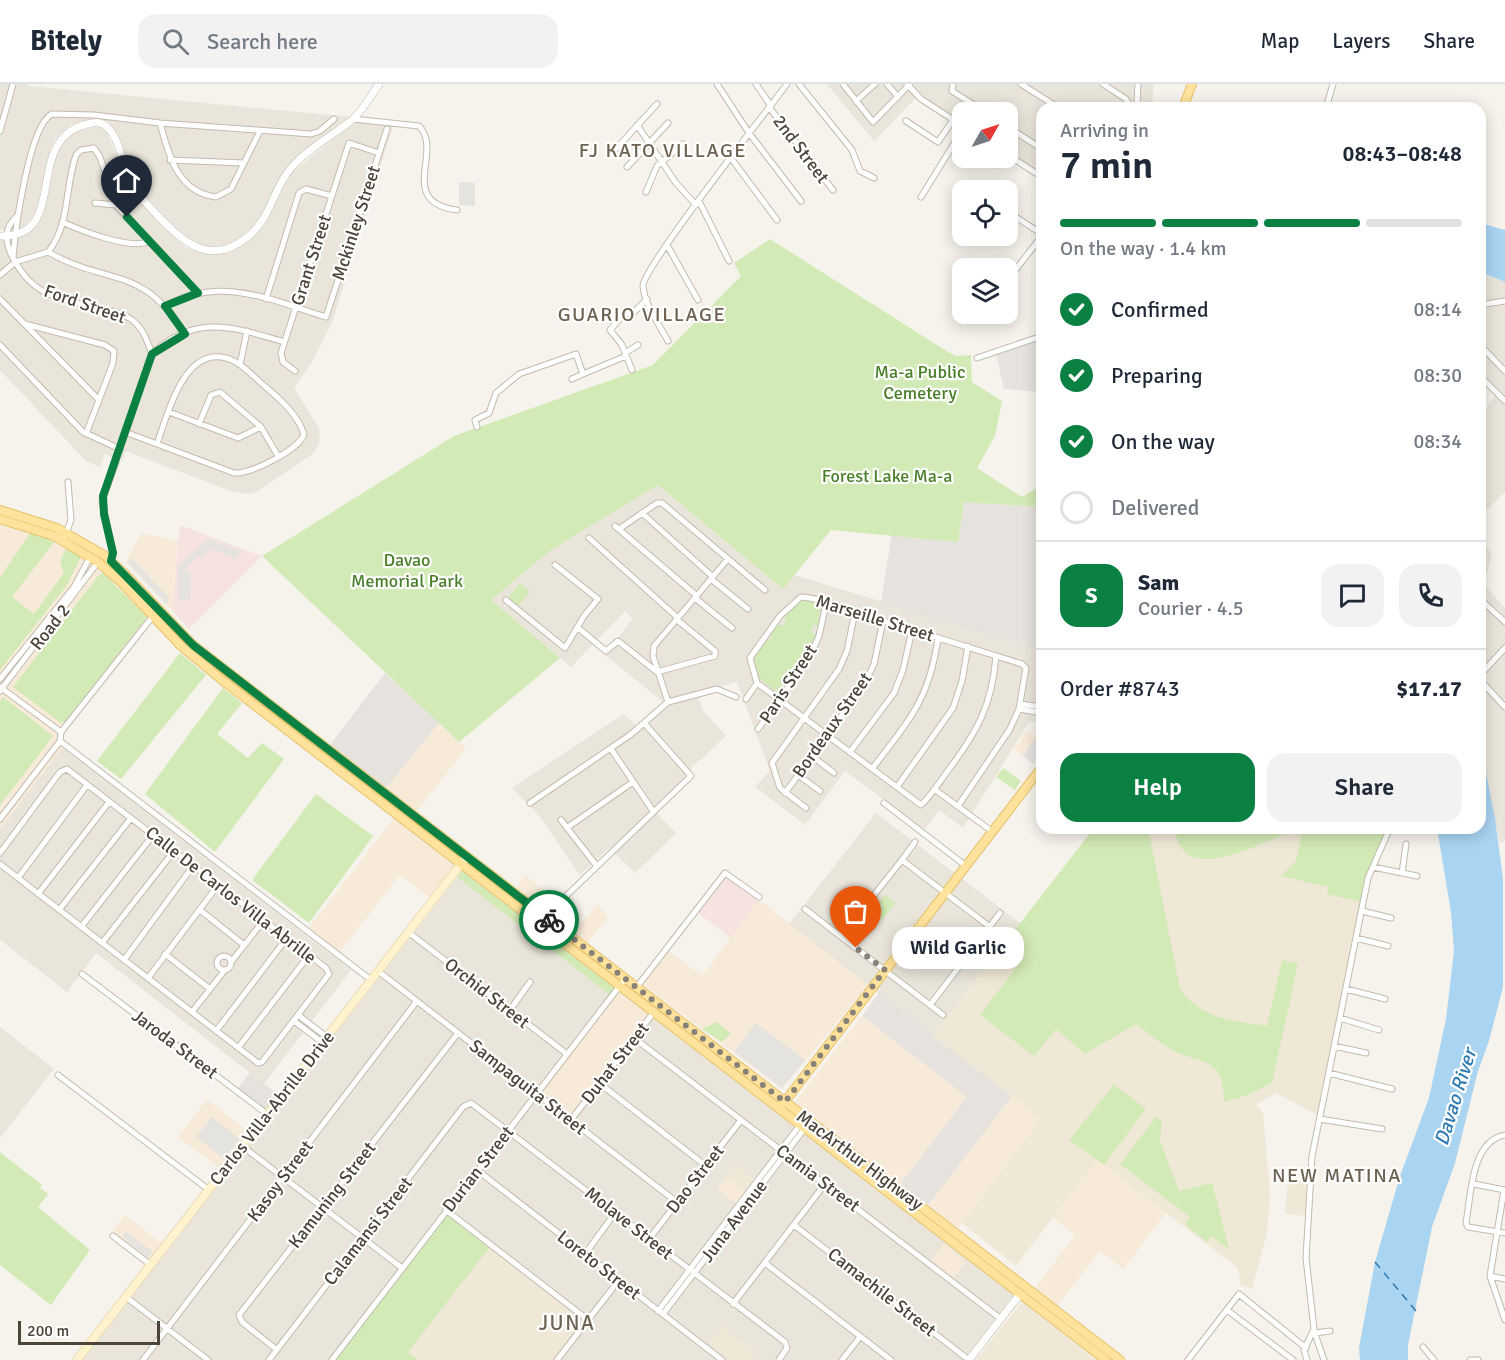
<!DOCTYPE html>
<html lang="en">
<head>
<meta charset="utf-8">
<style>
	:root { --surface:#fff; --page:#f2f2f3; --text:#1f2937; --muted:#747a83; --line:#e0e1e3; --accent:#0b8043 }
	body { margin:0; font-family:Signika,sans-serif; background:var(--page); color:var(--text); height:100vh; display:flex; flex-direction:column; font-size:22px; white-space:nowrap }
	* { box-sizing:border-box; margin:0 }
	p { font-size:20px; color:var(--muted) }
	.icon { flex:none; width:33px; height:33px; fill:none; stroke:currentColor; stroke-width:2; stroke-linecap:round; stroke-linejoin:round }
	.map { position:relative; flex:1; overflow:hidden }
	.drawer { position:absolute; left:1036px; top:18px; width:450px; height:732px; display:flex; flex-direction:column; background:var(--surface); border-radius:18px; box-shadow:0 3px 15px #0003 }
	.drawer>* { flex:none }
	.needle { width:39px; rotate:51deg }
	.controls { position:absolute; left:952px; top:18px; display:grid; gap:12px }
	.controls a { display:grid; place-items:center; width:66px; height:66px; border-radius:12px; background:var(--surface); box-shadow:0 3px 15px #0003; font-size:30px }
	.scale { position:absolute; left:18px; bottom:15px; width:142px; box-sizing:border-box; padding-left:6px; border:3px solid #4b4439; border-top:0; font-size:16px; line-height:21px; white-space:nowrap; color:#4b4439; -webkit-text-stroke:4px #fff; paint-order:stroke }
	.pin { position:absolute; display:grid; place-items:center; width:51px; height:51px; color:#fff; margin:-62px -26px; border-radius:50% 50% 50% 0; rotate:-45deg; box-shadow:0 0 6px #0007 }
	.pin .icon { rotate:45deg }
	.courier { position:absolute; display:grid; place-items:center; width:60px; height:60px; margin:-30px; border:4px solid #0b8043; border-radius:50%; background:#fff; color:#222; box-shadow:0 2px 8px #0007 }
	.bubble { position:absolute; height:42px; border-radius:18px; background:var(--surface); box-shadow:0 3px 15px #0003; font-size:20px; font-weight:600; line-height:42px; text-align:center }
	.headline em { font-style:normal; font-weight:600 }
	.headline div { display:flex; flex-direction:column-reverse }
	.headline { display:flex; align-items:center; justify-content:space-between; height:102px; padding:0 24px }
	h1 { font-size:39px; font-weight:600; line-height:45px }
	.bar { display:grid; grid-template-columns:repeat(4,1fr); gap:9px 6px; align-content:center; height:72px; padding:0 24px }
	.bar i { height:8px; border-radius:4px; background:var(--line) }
	.bar .on { background:var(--accent) }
	.bar p { grid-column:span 4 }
	.line { display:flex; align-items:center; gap:15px; padding:0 24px; border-top:2px solid var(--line) }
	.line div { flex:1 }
	.round { display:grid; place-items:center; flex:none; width:63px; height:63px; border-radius:18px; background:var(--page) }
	ol { padding:0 24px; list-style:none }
	li { display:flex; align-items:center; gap:18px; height:66px }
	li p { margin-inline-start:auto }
	li .icon { padding:6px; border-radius:50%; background:var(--accent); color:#fff; stroke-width:4 }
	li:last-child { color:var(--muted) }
	li i { width:33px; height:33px; border:3px solid var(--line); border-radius:50% }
	.primary-button { display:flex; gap:12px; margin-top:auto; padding:12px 24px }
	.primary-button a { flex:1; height:69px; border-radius:18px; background:var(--accent); color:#fff; font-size:24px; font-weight:600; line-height:69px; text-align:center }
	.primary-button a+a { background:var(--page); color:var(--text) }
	header { display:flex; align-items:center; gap:36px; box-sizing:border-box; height:84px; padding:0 30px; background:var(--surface); border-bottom:2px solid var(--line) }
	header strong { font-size:28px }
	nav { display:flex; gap:33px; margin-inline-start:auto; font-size:21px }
	.search { width:420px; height:54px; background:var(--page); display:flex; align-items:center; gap:15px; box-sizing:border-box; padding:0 21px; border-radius:18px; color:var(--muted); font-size:22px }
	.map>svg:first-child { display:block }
	.residential { fill:#eae5da }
	.commercial { fill:#f7ead8 }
	.industrial { fill:#e6e2dd }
	.education { fill:#efe8d6 }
	.medical { fill:#f6e3e0 }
	.green { fill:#d2eab5 }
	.parking { fill:#e5e3e0 }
	.water { fill:#a9d4f2 }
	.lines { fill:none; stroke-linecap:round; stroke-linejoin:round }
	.ferry { stroke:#2e7ab2; stroke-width:1.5; stroke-dasharray:8 6; stroke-linecap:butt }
	.minor-casing { stroke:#c2bbae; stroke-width:7 }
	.tertiary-casing { stroke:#c2bbae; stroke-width:8 }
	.secondary-casing { stroke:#d6c79b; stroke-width:9 }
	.primary-casing { stroke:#e6c16a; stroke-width:10 }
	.minor { stroke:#fff; stroke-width:5 }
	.tertiary { stroke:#fff; stroke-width:7 }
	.secondary { stroke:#fff3cd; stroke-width:8 }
	.primary { stroke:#ffe39c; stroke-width:8 }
	.done { stroke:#878178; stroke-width:6; stroke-dasharray:0 10.8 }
	.route { stroke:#0b8043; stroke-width:8 }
	.labels { text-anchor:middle; stroke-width:4.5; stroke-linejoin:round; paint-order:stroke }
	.street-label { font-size:18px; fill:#4b4439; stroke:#fff }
	.park-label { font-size:18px; fill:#4a7f2a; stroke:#fff }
	.neighbourhood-label { font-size:20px; letter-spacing:1.5px; fill:#6e6250; stroke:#fff }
	.water-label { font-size:20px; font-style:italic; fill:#2e7ab2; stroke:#fff }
	.quarter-label { font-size:21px; letter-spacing:1.5px; fill:#6e6250; stroke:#fff }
</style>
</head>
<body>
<header>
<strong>Bitely</strong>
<div class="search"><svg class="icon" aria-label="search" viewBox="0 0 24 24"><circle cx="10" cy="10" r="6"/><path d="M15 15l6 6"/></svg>Search here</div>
<nav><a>Map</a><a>Layers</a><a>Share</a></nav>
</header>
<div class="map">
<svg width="1505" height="1276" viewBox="0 0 1505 1276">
	<rect width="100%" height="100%" fill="#f6f3ec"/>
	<path class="residential" d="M0,0H29V2L350,33L291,78L258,138L241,153L226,161L210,163L195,160L177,147L135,100L112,42L97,35L71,41L55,55L50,66L36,129L24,143L10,147L0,146Z
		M827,0H904L916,14L874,57Z
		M910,0H1154L1152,24H1042V89L1008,67V28H963V39L919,10Z
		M355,38L393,42L333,236L313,276L294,304L319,344L320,357L314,369L256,408L249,410L233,408L126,367L122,377L105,370L100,383L86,377L0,286V156L19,154L37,142L47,115L59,63L74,48L97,42L106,46L126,98L135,112L186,164L209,170L228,168L253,153L264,142L292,88Z
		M1480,188L1505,198V408L1485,428L1480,421L1481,332L1497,309L1481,296Z
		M658,401L783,505L794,491L1042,566L1037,613L1042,615V640L1030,637L963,744L939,726L924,746L845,687L805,741L755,703L770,687L737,598L697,609L703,626L726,652L689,686L695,692L656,728L676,749L635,789L609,764L580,791L538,730L512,704L624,630L636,641L663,618L604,570L633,535L625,527L571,583L491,516L551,466Z
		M1480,453L1492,470L1484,500L1505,524V757L1499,759L1481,663Z
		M62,663L351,886L264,1000L96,869L67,908L0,856V745Z
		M876,729L1020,839L933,952L789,840Z
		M462,787L1014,1211L964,1276H83Z
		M0,943L54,985L0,1054Z"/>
	<path class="commercial" d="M0,439L54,458L81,473L114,498L151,538L61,653L67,658L0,745Z
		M141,449L178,457L172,526L126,478Z
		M439,639L466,665L417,727L386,704Z
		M1027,647L1042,654V664L1033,680L1014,665Z
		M394,734L455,781L430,814L400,791L339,869L308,845Z
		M525,791L557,816L544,828L515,805Z
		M759,816L868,901L782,1005L643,901L669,867L702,892Z
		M598,820L608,834L587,859L573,848Z
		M619,908L648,930L571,1032L541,1009Z
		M862,932L967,1013L900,1100L795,1018Z
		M1013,1011L1043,1034L958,1144L928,1121Z
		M207,1015L251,1050L222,1086L178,1053Z
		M1097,1076L1166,1129L1123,1185L1100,1167L1057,1222L1035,1204L1075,1151L1053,1134Z
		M726,1093L746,1108L737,1120L717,1105Z
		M125,1131L163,1160L150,1177L112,1148Z
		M944,1160L966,1178L954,1194L931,1176Z"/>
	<path class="industrial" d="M1042,254V308L1004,305L996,270Z
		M964,418L1042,423V566L881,518L892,450L958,458Z
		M385,589L439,639L386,704L330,661Z
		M879,909L1013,1011L928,1121L900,1100L967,1013L862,932Z
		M250,989L279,1011L266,1027L237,1005Z"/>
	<path class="education" d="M1094,744H1388L1366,794L1318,1031L1276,1009L1256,1020L1263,1029L1270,1108L1267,1149L1252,1205L1241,1201L1238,1184L1097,1076L1016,1182L962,1139L1042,1034L933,952Z
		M735,1081L755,1096L746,1108L726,1093Z
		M1288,1096L1307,1097L1305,1132L1285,1130Z
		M489,1164L583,1238L553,1276H418L407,1268Z
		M1022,1218L1065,1251L1097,1276H976Z
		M722,1242L755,1268L748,1276H731L709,1259Z"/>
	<path class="medical" d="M180,441L262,472L189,545L172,526Z
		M726,792L759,816L731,854L698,829Z"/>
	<path class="green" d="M770,155L948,268L956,272L971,271L972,298L1002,317L995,352L977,384L1022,413L1038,403H1042V423L964,418L958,458L831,446L783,505L658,401L551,466L491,516L560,574L459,658L262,472L454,352L653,281L741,192L734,179Z
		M31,448L54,458L12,513L34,530L64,489L60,478L66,464L81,473L67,501L0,586V493Z
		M103,489L147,533L66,637L61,639L13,603L98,492Z
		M520,499L530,508L518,522L508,514Z
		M803,515L821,521L818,542L813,541L811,549L816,551L811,566L802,581L797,578L793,584L797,587L778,609L758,593L752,572L764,558L772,554L770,552L779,540L782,542L787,537L784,534Z
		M180,569L206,591L121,695L97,677Z
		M223,604L242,619L217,650L248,674L262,659L284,675L215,768L145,710Z
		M3,613L53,652L0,721V618Z
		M1003,684L1021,697L1015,706L996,693Z
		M316,710L373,752L309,839L252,796Z
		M1094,744H1148L1180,905C1203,936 1231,936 1267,942L1282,876L1298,880L1272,999L1248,1011L1224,1018C1224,970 1201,982 1170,965C1158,958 1147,948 1136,940L1085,970L1056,945L1034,972L980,931L1025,872L1006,857Z
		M1175,744H1290L1281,752C1251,763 1180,802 1175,744Z
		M1303,744H1388L1362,818L1327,810L1328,803L1281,792L1296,777Z
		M462,787L614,904L609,910L457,793Z
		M885,811L895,819L882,836L872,828Z
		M717,938L731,949L722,958L702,945Z
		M1112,999L1146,1025L1104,1081L1069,1056L1113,1002Z
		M1156,1033L1162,1037L1160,1057L1179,1107L1212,1099L1229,1165L1211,1152L1207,1158L1185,1140L1190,1133L1120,1080Z
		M0,1068L42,1101L40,1104L48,1110L38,1123L90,1166L51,1221L0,1181Z
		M447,1131L489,1164L408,1268L418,1276H335Z"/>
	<path class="parking" d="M459,98L475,99V122L459,121Z
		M208,455L242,467L235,475L211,464L201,473L199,471L185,485L191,491L190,515L179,518L178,483Z
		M132,474L170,515L166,520L127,478Z
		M1037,652L1042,654V664L1033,680L1023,672Z
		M756,939L805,976L782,1004L734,967Z
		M212,1033L240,1055L224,1075L196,1053Z
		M126,1148L153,1168L148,1174L122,1153Z"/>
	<path class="water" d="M1480,139L1505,146V198L1481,188Z
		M1481,663L1495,734L1503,795V903L1489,957L1478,987L1455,1079L1432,1143L1408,1261V1276H1360L1359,1264L1375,1178L1400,1092L1429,1014L1446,935L1454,867L1451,828L1437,744H1480Z"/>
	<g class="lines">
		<path class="ferry" d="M1375,1178L1416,1227"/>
		<g class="minor-casing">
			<path id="minor" d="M717,0L749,49L801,117
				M756,0L771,22
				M799,0L852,66L860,87L874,94
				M843,0L873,38L910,0
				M887,0L898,13
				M907,0L921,15L963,42
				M953,0L952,7L985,28
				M1021,0L1059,24
				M1103,0L1126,15L1130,24
				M856,17L875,0
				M769,23L833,106
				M1131,24L1137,20L1138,0
				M1326,24L1333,0
				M353,35L419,42C444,67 396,118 457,126
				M906,37L938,58L953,36
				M160,39C169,71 177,108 216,113L231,105L260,47
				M637,41L676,99L696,121
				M1008,43L1042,65
				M0,47L13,0
				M614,67L657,20
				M1008,71L1042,93
				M731,74L777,136
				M170,76L244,79
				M627,83L668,39
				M646,108L657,82L683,60
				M921,113L963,45
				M699,117L729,177
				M95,119L116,121
				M1008,128L1042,150
				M16,133C4,145 5,156 11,170C33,216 62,214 105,226C114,228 123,230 131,235C143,244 147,256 152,270
				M62,138C80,146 132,167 149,157
				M667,161L698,216
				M48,168C70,142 65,102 76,71L81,66L94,64L100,73L116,121L198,209
				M13,174C15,147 29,41 52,30L94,31L160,39L311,50L320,47L334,35
				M0,191L15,178L48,168C108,202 142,180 185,250
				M1009,194L1042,152
				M0,215L99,316
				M266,215L299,109L306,105L332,112
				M1480,221L1505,217
				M165,222C220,191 271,216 326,233L387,45
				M25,240L105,261L114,267L113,279L86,350
				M668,257C660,242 644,220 643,202C643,183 767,27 787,0
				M0,261L83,348L120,365
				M1480,261L1505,287
				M625,269L638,261
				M977,274L1042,252
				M240,281L247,247
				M632,286L622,261L610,246L624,230L633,229L647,215
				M295,287L283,278L281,269L349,59L379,69
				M1480,292L1505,317
				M572,295L583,290
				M169,328L238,354L261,343
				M199,340L211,311L220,308L261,343L278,372
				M477,343L475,336L489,329L496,309L519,290L576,270L583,290L626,272
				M125,348L234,389C250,391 300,365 304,350C296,327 277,313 260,298C250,289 239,277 226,274C183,263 167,332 157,360
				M114,379L152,270C195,229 234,243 284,258
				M642,429L713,493
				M615,442L697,512
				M619,445L657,419H662L765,506
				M65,452L71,436L68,398
				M589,454L678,534
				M111,477L113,469L102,417L116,378
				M711,495L748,525
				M695,514L732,544
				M1480,515L1505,538
				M506,516L565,564L584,532L598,515L555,481
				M577,543L606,567L618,557L657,588L715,572V567L676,535
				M1480,591L1505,564
				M0,595L74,503L90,473
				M1480,596L1505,623
				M0,603L61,648
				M0,607L98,478
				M746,615L757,599
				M668,618L653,572L654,562L727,476
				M1020,620L1042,623
				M1019,625L1042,629
				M758,645L808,576L819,552L826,520
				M60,657L371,896
				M611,665L653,727
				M850,668L894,609L903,586L912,546
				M812,672L834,689
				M872,685C909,636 929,617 938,554
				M798,691L820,707
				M897,703L953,624L962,597L968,562
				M934,705L993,748
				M785,709L864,601L874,580L883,537
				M530,719L630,651L668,618L717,605L736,613
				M884,719L966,782
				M958,722L1010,645L1019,625L1026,584L1022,580C975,565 928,551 881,536C859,529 822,514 801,513L780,532L750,574L757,599L921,721C931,712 939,699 947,688C977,648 992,622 996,572
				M806,724L780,704L772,679L839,585L847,567L855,528
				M0,735L60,657L61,648L153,532
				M561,736L596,781
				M568,743L633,698
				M0,769L60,688L67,685L326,884L329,890L262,978L258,979L0,780
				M902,776L915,758
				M1373,783L1417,792
				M1402,789L1406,760
				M18,794L87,701
				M38,810L109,718
				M805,825L943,931
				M59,826L131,734
				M200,826L244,861
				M1362,827L1391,834
				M539,838L691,692L644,639
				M81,843L153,751
				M408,848L567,970
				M841,852L902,776L990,843
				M1356,854L1388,862
				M102,859L174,767
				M165,870L210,905
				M217 879a7 7 0 1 1 14 0a7 7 0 1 1-14 0Z
				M124,876L193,782
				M231,878L264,836
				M378,887L678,1119
				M82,890L267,1030
				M148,894L218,801
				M636,904L725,789L759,813
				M1346,905L1385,915
				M930,921L1000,829
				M510,926L530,898
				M192,928L225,886
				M298,931L327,953
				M1340,934L1379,946
				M294,937L323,959
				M216,947L287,854
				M634,954L1001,1235
				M1334,962L1366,969
				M238,964L309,871
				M1329,989L1392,1005
				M58,991L209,1106
				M599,999L706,1082
				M1320,1035L1382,1045
				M571,1036L654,928
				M1505,1051C1471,1057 1471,1111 1466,1139L1468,1143L1505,1149
				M242,1062L402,1184
				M477,1086L722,1276
				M1474,1100L1505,1106
				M1504,1106L1490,1192L1505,1236
				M446,1126L588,1236
				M794,1141L969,1276
				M113,1152L151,1181
				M649,1155L741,1036
				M585,1170L615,1129
				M765,1179L891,1276
				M1490,1192L1505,1195
				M126,1213L208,1276
				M733,1220L825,1100
				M1227,1226L1293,1276
				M658,1227L800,1041
				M663,1230L805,1044
				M1314,1247L1324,1276
				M1315,1249L1330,1247
				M1423,1263L1434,1276
				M277,1266L242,1238L239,1231L458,949
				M143,1276L417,917
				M269,1276L463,1023L471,1019L785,1258L787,1264L779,1276
				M332,1276L625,895
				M557,1276L619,1196
				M842,1276L860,1253
				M1188,1276L1239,1210L1306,1264
				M1307,1276L1304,1266L1314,1245L1306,1174L1312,1072L1368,794L1390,744
				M1470,1276H1478"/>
		</g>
		<g class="tertiary-casing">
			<path id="tertiary" d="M0,152C73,155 19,51 92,39C98,38 104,39 108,44C121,57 122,82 130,99C136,110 147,120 156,130C186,161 212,184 251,150C271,132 274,103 291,84C307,65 332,52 352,36C363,26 371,12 379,0
				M969,1276L1020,1210"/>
		</g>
		<g class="secondary-casing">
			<path id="secondary" d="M77,1276L464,776"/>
		</g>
		<g class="primary-casing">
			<path id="primary" d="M1183,24L1192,0
				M0,426L57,444L104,471L126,491L193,561L1120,1276
				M0,435L54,452L98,478L122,499L181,562L222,596L1106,1276
				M783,1020L1042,683"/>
		</g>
		<use href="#minor" class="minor"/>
		<use href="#tertiary" class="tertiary"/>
		<use href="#secondary" class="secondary"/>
		<use href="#primary" class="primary"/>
	</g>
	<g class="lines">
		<path class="done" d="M549,836L785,1018L885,886L856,864"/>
		<path class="route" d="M127,133L198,209L165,222L185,250L152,270L103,412L104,430L113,469L111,477L193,561L549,836"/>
	</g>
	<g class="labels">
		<g class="street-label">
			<text transform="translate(801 65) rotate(53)" y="6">2nd Street</text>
			<text transform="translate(356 139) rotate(-72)" y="6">Mckinley Street</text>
			<text transform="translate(311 176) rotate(-72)" y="6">Grant Street</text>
			<text transform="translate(85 220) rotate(19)" y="6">Ford Street</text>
			<text transform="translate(875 534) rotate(17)" y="6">Marseille Street</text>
			<text transform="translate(50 543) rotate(-52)" y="6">Road 2</text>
			<text transform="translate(788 600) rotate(-57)" y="6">Paris Street</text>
			<text transform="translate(832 641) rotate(-55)" y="6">Bordeaux Street</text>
			<text transform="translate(231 811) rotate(38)" y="6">Calle De Carlos Villa Abrille</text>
			<text transform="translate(487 909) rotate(38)" y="6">Orchid Street</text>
			<text transform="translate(175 960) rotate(37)" y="6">Jaroda Street</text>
			<text transform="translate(615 979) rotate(-52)" y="6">Duhat Street</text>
			<text transform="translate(528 1003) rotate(38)" y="6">Sampaguita Street</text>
			<text transform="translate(272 1024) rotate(-52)" y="6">Carlos Villa-Abrille Drive</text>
			<text transform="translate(860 1076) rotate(37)" y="6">MacArthur Highway</text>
			<text transform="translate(478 1085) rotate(-52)" y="6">Durian Street</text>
			<text transform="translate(818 1094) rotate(37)" y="6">Camia Street</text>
			<text transform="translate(695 1095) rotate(-52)" y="6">Dao Street</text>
			<text transform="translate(280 1097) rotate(-53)" y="6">Kasoy Street</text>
			<text transform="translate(332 1111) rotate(-52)" y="6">Kamuning Street</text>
			<text transform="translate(734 1137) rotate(-53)" y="6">Juna Avenue</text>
			<text transform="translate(629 1139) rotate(38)" y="6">Molave Street</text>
			<text transform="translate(368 1147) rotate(-52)" y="6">Calamansi Street</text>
			<text transform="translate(599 1181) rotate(38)" y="6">Loreto Street</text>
			<text transform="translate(882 1208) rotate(38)" y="6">Camachile Street</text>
		</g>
		<g class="park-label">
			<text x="920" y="294">Ma-a Public<tspan x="920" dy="21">Cemetery</tspan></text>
			<text x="887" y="398">Forest Lake Ma-a</text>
			<text x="407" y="482">Davao<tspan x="407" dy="21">Memorial Park</tspan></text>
		</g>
		<g class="neighbourhood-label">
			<text x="663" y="73">FJ KATO VILLAGE</text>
			<text x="642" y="237">GUARIO VILLAGE</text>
			<text x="1337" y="1098">NEW MATINA</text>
		</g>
		<g class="water-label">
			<text transform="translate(1455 1013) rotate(-73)" y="7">Davao River</text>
		</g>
		<g class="quarter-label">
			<text x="567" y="1246">JUNA</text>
		</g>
	</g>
</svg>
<div class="controls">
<a><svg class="needle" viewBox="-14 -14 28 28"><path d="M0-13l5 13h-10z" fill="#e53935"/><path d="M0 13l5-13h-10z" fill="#747a83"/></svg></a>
<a><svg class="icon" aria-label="locate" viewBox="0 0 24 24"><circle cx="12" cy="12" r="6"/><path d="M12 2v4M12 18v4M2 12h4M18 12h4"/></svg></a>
<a><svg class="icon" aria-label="layers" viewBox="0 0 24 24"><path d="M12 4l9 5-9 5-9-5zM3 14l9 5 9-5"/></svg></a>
</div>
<div class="scale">200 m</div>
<div class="pin" style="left:856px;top:864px;background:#ea580c"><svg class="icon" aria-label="bag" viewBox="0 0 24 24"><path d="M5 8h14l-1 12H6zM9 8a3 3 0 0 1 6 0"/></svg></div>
<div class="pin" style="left:127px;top:133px;background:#1f2937"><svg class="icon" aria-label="home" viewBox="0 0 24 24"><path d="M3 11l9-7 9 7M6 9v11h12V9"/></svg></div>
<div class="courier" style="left:549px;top:836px"><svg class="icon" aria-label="bike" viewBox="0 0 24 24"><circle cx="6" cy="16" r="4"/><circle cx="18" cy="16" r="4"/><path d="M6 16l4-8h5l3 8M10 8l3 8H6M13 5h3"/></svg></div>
<div class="bubble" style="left:892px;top:843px;width:132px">Wild Garlic</div>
<section class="drawer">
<div class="headline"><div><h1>7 min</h1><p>Arriving in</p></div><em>08:43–08:48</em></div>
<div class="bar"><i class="on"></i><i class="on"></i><i class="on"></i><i></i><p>On the way · 1.4 km</p></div>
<ol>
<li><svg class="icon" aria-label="check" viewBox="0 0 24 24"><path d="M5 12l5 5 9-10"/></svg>Confirmed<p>08:14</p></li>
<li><svg class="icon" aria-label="check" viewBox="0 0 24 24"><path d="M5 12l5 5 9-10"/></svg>Preparing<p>08:30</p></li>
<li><svg class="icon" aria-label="check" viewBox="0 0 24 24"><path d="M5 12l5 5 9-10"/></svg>On the way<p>08:34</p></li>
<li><i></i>Delivered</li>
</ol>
<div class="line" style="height:108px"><b class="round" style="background:var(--accent);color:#fff">S</b><div><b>Sam</b><p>Courier · 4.5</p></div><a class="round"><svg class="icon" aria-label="chat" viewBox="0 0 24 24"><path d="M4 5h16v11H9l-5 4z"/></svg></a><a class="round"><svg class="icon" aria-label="phone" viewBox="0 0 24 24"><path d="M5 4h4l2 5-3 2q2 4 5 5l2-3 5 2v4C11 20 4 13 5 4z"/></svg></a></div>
<div class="line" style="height:78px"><div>Order #8743</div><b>$17.17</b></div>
<div class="primary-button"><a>Help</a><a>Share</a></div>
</section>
</div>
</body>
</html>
